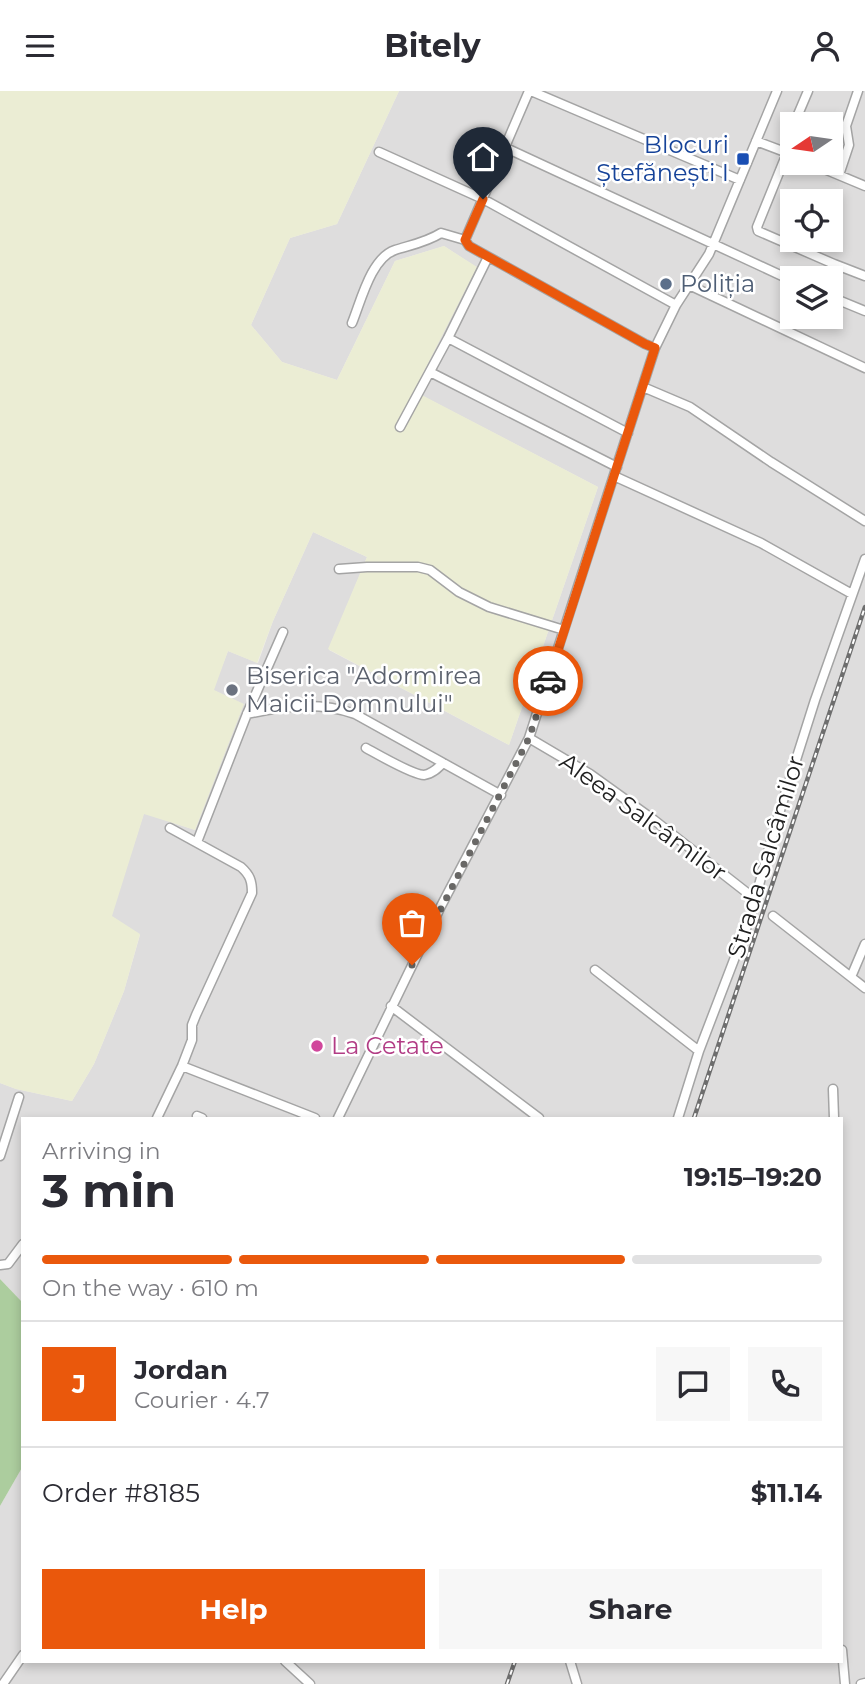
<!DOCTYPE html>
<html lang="en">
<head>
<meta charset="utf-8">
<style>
	:root { --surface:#fff; --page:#f7f7f7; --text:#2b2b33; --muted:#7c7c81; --line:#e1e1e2; --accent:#ea580c }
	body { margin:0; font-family:Montserrat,sans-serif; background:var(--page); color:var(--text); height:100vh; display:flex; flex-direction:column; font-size:26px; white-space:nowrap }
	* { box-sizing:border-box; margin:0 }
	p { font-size:23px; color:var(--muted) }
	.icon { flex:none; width:38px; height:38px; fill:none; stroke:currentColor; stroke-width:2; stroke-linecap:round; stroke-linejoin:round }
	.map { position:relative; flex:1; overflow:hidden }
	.side { position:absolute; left:21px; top:1026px; width:822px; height:546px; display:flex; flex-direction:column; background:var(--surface); border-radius:0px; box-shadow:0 4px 10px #0003 }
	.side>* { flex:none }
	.needle { width:46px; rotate:257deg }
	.controls { position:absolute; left:780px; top:21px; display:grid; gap:14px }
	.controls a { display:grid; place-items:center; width:63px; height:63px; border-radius:0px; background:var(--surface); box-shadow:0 4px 10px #0003; font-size:35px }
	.pin { position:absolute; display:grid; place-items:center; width:60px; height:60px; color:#fff; margin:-72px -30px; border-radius:50% 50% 50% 0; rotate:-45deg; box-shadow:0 0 7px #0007 }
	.pin .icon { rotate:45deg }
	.courier { position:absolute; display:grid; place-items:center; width:70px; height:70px; margin:-35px; border:5px solid #ea580c; border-radius:50%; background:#fff; color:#222; box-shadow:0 2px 9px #0007 }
	.summary em { font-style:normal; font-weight:700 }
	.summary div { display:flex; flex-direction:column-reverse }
	.summary { display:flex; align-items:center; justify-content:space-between; height:119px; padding:0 21px }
	h1 { font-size:46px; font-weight:700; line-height:52px }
	.bar { display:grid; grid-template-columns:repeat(4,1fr); gap:10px 7px; align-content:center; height:84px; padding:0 21px }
	.bar i { height:9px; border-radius:5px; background:var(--line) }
	.bar .on { background:var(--accent) }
	.bar p { grid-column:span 4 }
	.line { display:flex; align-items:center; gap:18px; padding:0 21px; border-top:2px solid var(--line) }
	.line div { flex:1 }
	.round { display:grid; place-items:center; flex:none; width:74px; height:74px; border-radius:0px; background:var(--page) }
	.action { display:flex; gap:14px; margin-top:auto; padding:14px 21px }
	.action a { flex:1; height:80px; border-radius:0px; background:var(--accent); color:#fff; font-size:28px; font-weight:700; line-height:80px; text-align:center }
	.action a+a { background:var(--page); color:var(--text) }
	header { display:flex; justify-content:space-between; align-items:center; height:91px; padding:0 21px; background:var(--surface); font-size:32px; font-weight:700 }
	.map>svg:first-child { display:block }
	.residential { fill:#dedddd; fill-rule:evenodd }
	.farmland { fill:#ebedd4 }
	.forest { fill:#accd9e }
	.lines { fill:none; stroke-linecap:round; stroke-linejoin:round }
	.minor-casing { stroke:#a4a4a4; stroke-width:11 }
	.minor { stroke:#fff; stroke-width:8 }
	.rail-casing { stroke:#6e6e6e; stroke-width:4.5 }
	.rail { stroke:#fff; stroke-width:2; stroke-dasharray:5; stroke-linecap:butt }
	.done { stroke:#696866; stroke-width:7; stroke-dasharray:0 12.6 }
	.route { stroke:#ea580c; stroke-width:9 }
	.transit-dot { fill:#1a4fb4; stroke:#fff; stroke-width:2.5 }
	.service-dot { fill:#5c6f8a; stroke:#fff; stroke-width:2.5 }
	.worship-dot { fill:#6b7280; stroke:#fff; stroke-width:2.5 }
	.hotel-dot { fill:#d1479c; stroke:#fff; stroke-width:2.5 }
	.labels { text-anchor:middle; stroke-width:5; stroke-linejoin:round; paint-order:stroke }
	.transit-label { font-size:24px; fill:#164399; stroke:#fff; text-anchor:end }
	.service-label { font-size:24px; fill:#4e5e75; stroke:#fff; text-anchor:start }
	.worship-label { font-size:24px; fill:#5b616d; stroke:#fff; text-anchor:start }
	.street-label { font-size:24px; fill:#202020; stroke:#fff }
	.hotel-label { font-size:24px; fill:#b23c85; stroke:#fff; text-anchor:start }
</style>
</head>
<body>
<header><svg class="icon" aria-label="menu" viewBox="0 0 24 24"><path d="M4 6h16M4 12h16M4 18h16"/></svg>Bitely<svg class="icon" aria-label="person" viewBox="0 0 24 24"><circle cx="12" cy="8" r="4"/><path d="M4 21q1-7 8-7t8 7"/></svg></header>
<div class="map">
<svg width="865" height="1593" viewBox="0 0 865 1593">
	<rect width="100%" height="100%" fill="#f0ede7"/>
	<path class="residential" d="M399,0H865V1593H0V1415L23,1375V1570H842V1027H23V1212L0,1188V992L16,998L72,1010L94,973L124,900L140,844L111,825L144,722L195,739L243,613L213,599L228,560L258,572L273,530L313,441L367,466L329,559L509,654L598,396L413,300L476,176L444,155L395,170L337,289L282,271L251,234L290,147L337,133ZM793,33H831V72H793ZM793,110H831V149H793ZM793,187H831V226H793Z"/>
	<path class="farmland" d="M0,0H399L337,133L290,147L251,234L282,271L337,289L395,170L444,155L477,176L414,300L598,396L509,654L328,558L367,466L313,441L273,530L257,572L228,560L214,599L244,613L195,739L144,723L112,825L140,843L124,900L94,973L72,1010L16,998L0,992Z"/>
	<path class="forest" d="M0,1188L23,1212V1375L0,1415Z"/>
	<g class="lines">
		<g class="minor-casing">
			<path id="minor" d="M529,0L465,149L469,155L645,253L655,257
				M531,0L740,89
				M794,33L808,0
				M793,36L786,53L787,62L757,136L758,140L834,173L828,187
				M756,50L793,64
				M504,56L793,190
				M379,61L483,108L676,214
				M810,72L865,95
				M839,84L849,54L846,35L858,0
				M488,166L448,247L628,342
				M834,173L865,185
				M689,194L865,277
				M831,206L865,220
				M352,232C361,210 371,167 395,159C411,154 427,151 441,142L465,149
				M430,281L617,376
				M643,296L690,316L771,371L865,430
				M400,336L448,247
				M614,385L761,452L852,503
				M339,478L367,476H418L430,479L459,501L489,516L564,539
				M247,623C285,615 318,610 355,623L501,704
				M529,647L590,683L654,729L755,808
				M366,657C377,663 413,684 424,684C432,683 438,677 443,672
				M197,751L247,623L283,541
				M773,825L865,897
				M595,879L699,960
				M851,886L865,853
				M391,915L539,1027
				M182,975L315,1027
				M833,998L834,1027
				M197,1025L202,1027
				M157,1027L182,975L192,949V934L196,924L252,802C252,790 250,784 241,776L170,737
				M338,1027L440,817L529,647L655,257L676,214L709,163L777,0
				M678,1027L699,960L750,827L776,732L815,609L865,468
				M0,1065L19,1006
				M0,1174L8,1173L23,1153
				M842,1559L845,1593
				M285,1570L310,1593
				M570,1570L577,1593
				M3,1593L23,1564
				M861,1593L865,1592"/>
		</g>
		<use href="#minor" class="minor"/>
		<g class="rail-casing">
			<path id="rail" d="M694,1027L865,516
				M507,1593L515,1570"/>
		</g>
		<use href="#rail" class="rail"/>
	</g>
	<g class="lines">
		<path class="done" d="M412,874L529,647L548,590"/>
		<path class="route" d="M483,108L465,149L469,155L645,253L655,257L548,590"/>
	</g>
	<rect class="transit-dot" x="736" y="61" width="14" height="14" rx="3.5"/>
	<circle class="service-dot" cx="666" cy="193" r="7"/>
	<circle class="worship-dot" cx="232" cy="599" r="7"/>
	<circle class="hotel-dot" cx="317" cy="955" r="7"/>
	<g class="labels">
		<g class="transit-label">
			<text x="729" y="62">Blocuri<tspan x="729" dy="28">Ștefănești I</tspan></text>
		</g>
		<g class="service-label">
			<text x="680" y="201">Poliția</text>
		</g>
		<g class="worship-label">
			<text x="246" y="593">Biserica "Adormirea<tspan x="246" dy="28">Maicii Domnului"</tspan></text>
		</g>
		<g class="street-label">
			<text transform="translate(643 726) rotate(36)" y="8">Aleea Salcâmilor</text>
			<text transform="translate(766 766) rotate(-73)" y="8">Strada Salcâmilor</text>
		</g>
		<g class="hotel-label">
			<text x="331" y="963">La Cetate</text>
		</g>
	</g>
</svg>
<div class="controls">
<a><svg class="needle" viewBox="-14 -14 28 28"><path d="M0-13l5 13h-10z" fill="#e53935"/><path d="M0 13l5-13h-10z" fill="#7c7c81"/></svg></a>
<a><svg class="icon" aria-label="locate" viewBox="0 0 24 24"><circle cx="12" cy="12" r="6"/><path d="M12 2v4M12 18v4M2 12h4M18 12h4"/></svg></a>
<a><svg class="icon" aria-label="layers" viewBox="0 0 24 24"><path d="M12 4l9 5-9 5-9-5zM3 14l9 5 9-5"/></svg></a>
</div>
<div class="pin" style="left:412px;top:874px;background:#ea580c"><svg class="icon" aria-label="bag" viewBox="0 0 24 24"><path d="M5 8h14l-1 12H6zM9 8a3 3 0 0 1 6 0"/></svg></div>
<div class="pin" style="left:483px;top:108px;background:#1f2937"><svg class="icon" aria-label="home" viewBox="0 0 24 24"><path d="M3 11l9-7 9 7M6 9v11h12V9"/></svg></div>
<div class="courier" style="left:548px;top:590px"><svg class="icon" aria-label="car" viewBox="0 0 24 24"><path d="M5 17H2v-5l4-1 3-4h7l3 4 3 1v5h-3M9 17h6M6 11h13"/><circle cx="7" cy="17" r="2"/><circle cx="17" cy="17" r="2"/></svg></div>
<section class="side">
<div class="summary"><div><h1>3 min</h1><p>Arriving in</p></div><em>19:15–19:20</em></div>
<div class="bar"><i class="on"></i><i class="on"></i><i class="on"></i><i></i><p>On the way · 610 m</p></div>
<div class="line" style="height:126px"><b class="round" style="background:var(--accent);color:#fff">J</b><div><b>Jordan</b><p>Courier · 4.7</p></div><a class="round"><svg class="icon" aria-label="chat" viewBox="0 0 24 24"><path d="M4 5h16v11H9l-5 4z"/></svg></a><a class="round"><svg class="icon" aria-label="phone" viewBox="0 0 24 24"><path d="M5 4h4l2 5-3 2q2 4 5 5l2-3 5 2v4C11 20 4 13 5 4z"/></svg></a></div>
<div class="line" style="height:91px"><div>Order #8185</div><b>$11.14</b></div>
<div class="action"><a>Help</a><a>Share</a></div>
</section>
</div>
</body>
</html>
